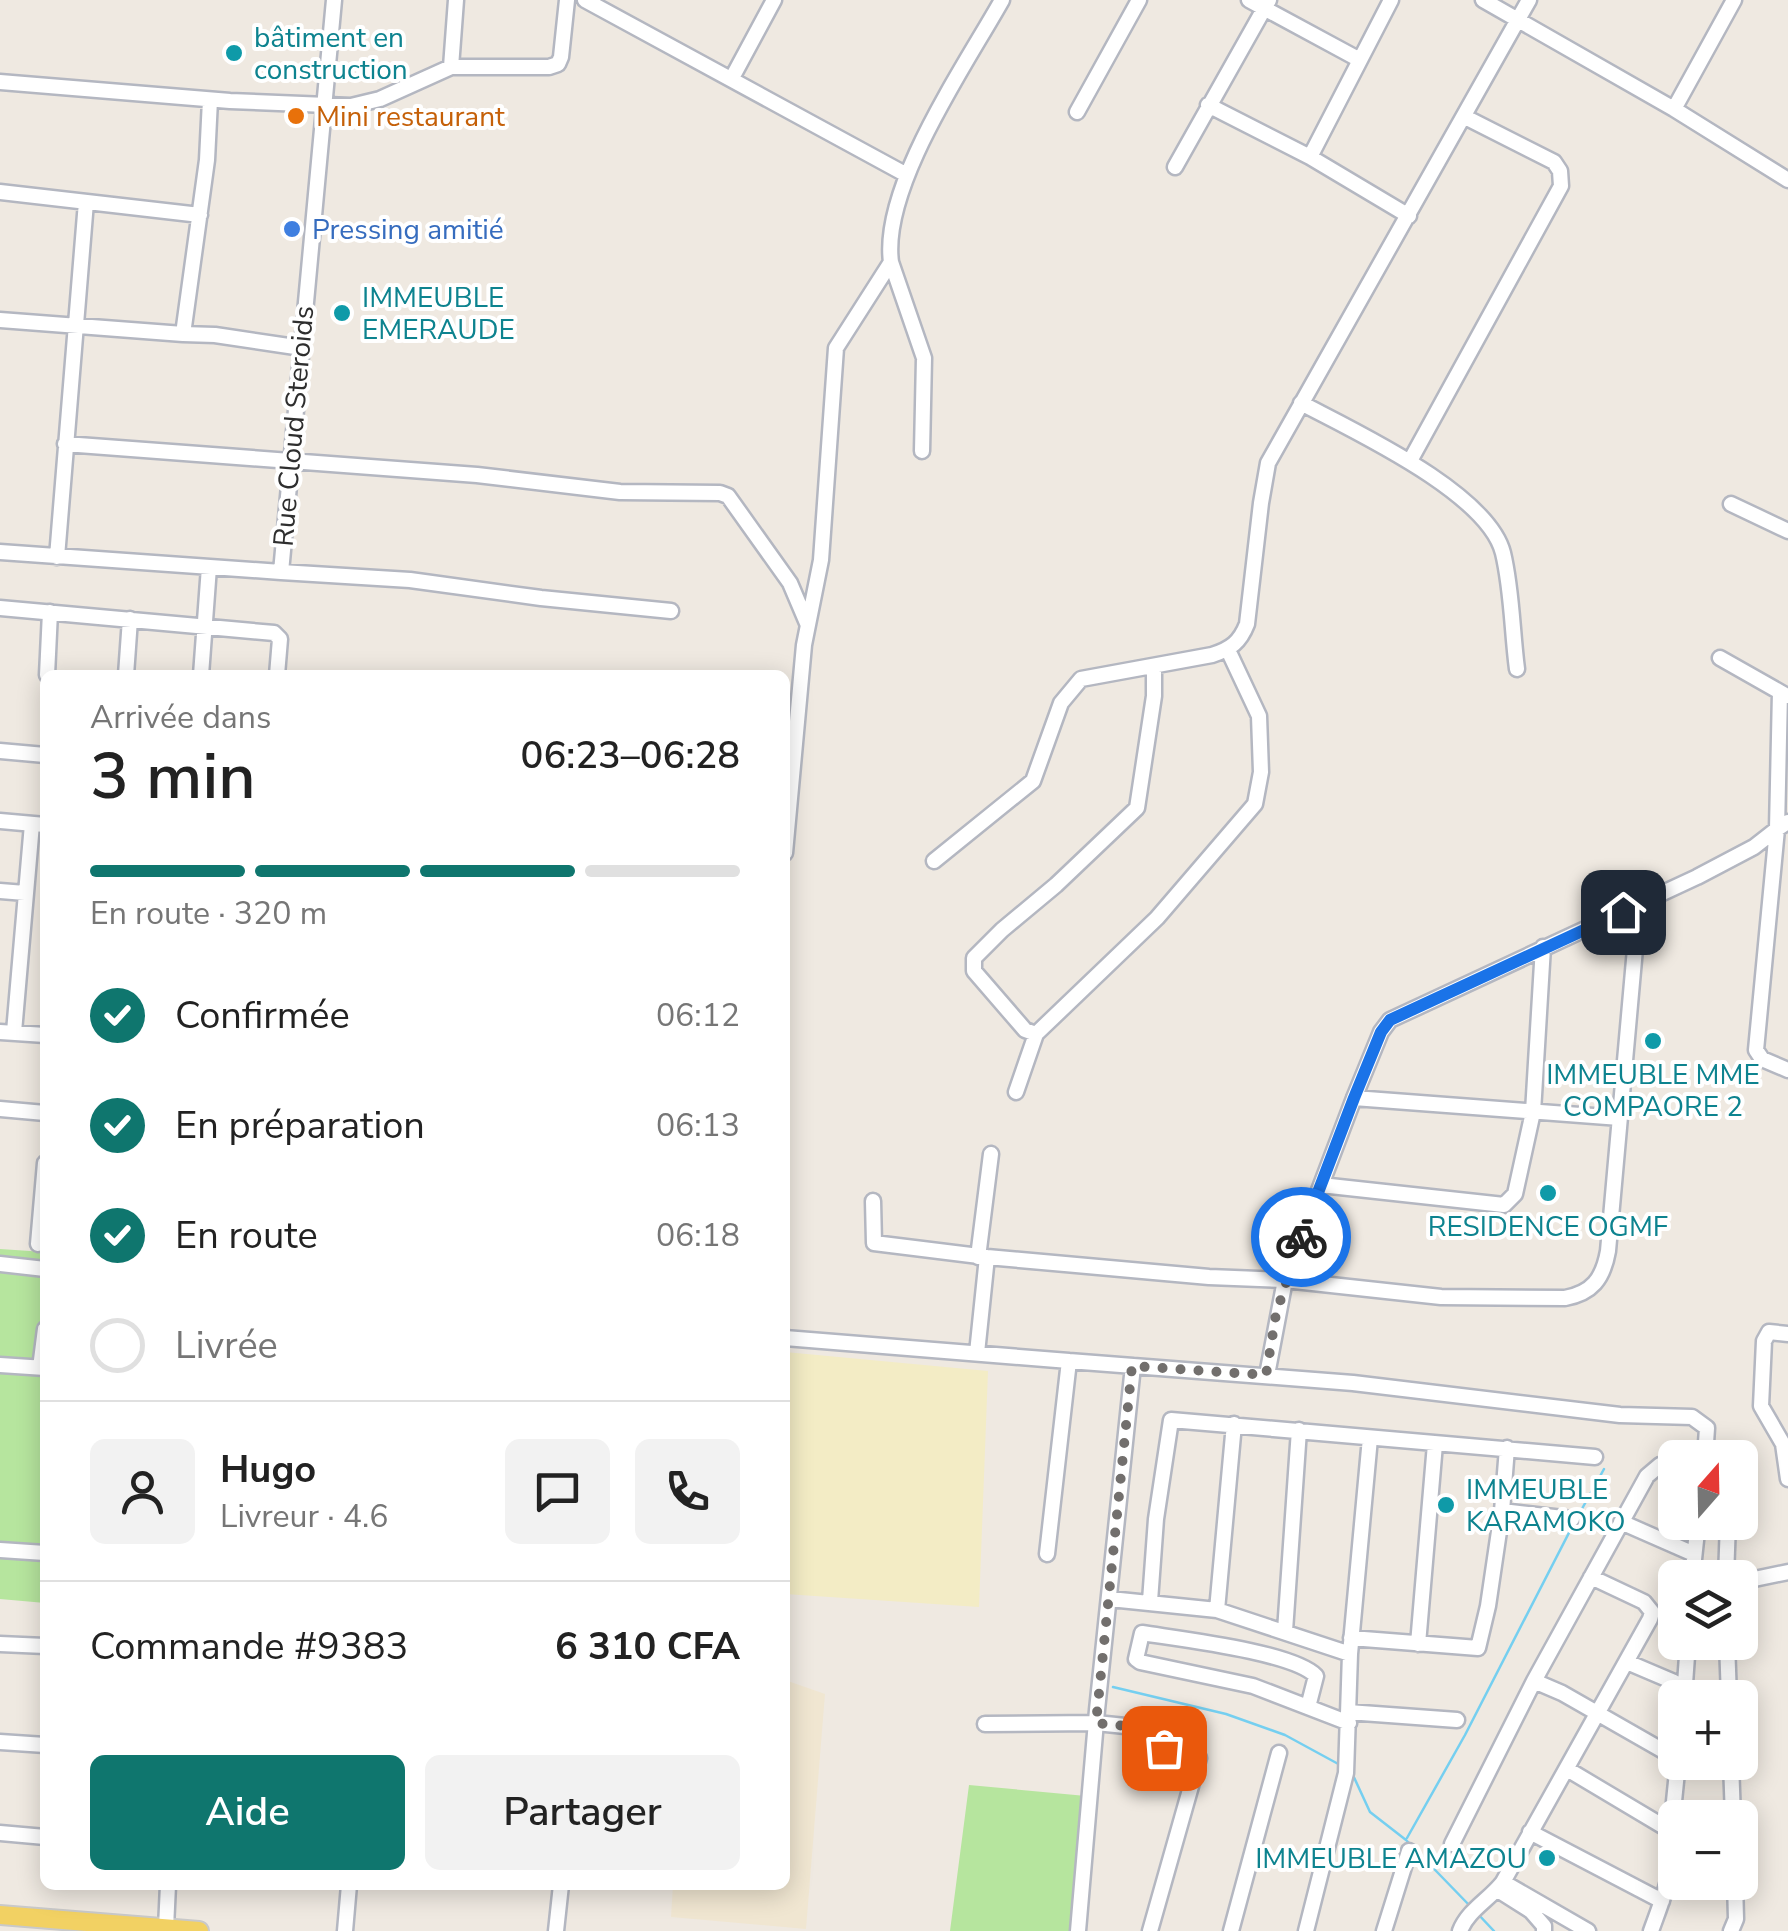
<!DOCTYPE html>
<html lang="fr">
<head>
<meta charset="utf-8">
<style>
	:root { --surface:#fff; --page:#f2f2f2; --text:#222; --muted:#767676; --line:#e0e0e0; --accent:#0f766e }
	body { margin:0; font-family:"Nunito Sans",sans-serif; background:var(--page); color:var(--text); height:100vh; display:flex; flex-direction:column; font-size:38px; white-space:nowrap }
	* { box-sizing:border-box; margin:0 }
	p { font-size:32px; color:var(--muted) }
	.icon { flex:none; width:55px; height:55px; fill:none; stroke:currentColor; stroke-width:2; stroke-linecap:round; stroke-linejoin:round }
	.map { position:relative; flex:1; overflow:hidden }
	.side { position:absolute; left:40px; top:670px; width:750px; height:1220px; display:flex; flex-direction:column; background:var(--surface); border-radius:15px; box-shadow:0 5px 25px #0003 }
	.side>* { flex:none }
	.needle { width:65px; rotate:20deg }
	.controls { position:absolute; left:1658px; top:1440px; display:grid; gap:20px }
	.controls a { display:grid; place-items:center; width:100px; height:100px; border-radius:15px; background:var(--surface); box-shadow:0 5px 25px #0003; font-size:50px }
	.pin { position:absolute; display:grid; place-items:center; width:85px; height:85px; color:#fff; margin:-42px; border-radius:20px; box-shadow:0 5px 15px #0006 }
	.courier { position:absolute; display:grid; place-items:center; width:100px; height:100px; margin:-50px; border:8px solid #1a73e8; border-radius:50%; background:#fff; color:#222; box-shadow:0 2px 12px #0007 }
	.summary em { font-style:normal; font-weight:600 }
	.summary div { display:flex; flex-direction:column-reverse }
	.summary { display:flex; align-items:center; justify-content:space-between; height:170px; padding:0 50px }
	h1 { font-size:65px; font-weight:600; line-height:75px }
	.bar { display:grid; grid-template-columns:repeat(4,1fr); gap:15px 10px; align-content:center; height:120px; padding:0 50px }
	.bar i { height:12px; border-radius:8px; background:var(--line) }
	.bar .selected { background:var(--accent) }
	.bar p { grid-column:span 4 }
	.line { display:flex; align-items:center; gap:25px; padding:0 50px; border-top:2px solid var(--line) }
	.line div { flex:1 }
	.round { display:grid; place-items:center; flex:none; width:105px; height:105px; border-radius:15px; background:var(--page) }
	ol { padding:0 50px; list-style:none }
	li { display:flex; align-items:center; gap:30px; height:110px }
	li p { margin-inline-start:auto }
	li .icon { padding:10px; border-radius:50%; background:var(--accent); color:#fff; stroke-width:4 }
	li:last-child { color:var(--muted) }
	li i { width:55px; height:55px; border:5px solid var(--line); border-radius:50% }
	.button { display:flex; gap:20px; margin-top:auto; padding:20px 50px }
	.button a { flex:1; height:115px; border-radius:15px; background:var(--accent); color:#fff; font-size:40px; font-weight:600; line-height:115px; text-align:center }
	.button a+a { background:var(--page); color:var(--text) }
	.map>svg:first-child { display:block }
	.education { fill:#f0e6d1 }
	.green { fill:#b6e59e }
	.sand { fill:#f3ecc5 }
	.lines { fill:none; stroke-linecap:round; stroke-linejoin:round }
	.stream { stroke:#75cff0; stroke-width:2.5 }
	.minor-casing { stroke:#b4b7c1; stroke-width:19 }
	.major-casing { stroke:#c9c9c9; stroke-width:22 }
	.minor { stroke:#fff; stroke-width:14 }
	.major { stroke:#f2d163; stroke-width:18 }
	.done { stroke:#726f6d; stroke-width:10; stroke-dasharray:0 18 }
	.route { stroke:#1a73e8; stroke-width:12 }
	.culture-dot { fill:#0f9aa8; stroke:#fff; stroke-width:4 }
	.food-dot { fill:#e8710a; stroke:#fff; stroke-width:4 }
	.shop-dot { fill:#3f7fe0; stroke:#fff; stroke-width:4 }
	.labels { text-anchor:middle; stroke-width:8; stroke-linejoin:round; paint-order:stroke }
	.culture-label { font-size:28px; fill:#0d838f; stroke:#fff; text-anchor:start }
	.food-label { font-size:28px; fill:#c56008; stroke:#fff; text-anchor:start }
	.shop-label { font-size:28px; fill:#366cbe; stroke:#fff; text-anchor:start }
	.street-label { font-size:28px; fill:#2e2e2e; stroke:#fff }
</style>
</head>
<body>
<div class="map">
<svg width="1788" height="1931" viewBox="0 0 1788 1931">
	<rect width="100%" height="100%" fill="#efe9e1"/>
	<path class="education" d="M785,1680L825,1694L806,1929L671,1917L673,1885H785Z"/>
	<path class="green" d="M0,1249L45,1252V1603L0,1599Z
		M969,1785L1086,1796L1069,1931H950Z"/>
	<path class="sand" d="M785,1352L988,1371L979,1607L785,1594Z"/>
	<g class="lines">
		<path class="stream" d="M1578,1516L1604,1469
			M1113,1687L1226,1714L1285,1735L1342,1766
			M1352,1773L1370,1812L1406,1840L1471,1907
			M1407,1838L1465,1735L1574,1523
			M1477,1913L1494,1931"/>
		<g class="minor-casing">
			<path id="minor" d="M585,0L905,174
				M1249,0L1360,60
				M1483,0L1674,109L1788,180
				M451,67L456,0
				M732,78L774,0
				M0,82L230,101L351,106L380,99L451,67H549L558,64L561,57L567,0
				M210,100L207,160L183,334L215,335L302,348
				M1208,105L1310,157L1409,216
				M1674,109L1734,0
				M1077,112L1139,0
				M1310,157L1391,0
				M1175,167L1269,0
				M0,192L200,215
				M0,320L183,334
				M1301,403C1354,431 1488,493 1503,553C1512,590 1512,631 1517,669
				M65,444L477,475L620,492L720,493L728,496L790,583L807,623
				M922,451L924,358L891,262C881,187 965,66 1002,0
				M1410,461L1561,186L1560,171L1554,162L1465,117
				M1731,504L1788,531
				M0,552L281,572L334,0
				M57,557L86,202
				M281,572L410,580L541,598L671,611
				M0,608L274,633L280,639L277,675
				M1720,658L1787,696
				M47,675L50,612
				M126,675L130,619
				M201,675L209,567
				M0,751L45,755
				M0,821L45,825
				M1788,822L1777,829L1756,1050L1762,1059L1788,1070
				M785,853L804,645L821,560L836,348L891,262
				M934,861L1033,781L1061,703L1081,679L1212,655C1231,649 1240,642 1247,624L1261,503L1268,463L1529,0
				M0,891L25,893
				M0,1032L45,1035
				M14,1032L32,824
				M1036,1034L1025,1030L974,971V958L1002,930L1056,885L1137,808L1154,696V666
				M1016,1092L1036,1034L1157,918L1255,804L1261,772L1259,716L1228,650
				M1354,1098L1620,1118
				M0,1109L45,1113
				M1321,1185L1504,1205L1515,1194L1533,1112L1543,947
				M873,1201L874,1243L987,1257L1209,1277L1285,1280L1441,1297L1565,1298C1592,1293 1603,1279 1608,1251L1639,904
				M38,1244L45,1163
				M978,1257L991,1154
				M0,1264L45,1269
				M1788,1334L1769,1332L1764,1341L1761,1406L1783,1444L1788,1479
				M785,1338L1069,1361
				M977,1353L987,1257
				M0,1365L45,1368
				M40,1368L45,1329
				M1267,1375L1285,1280L1354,1098L1381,1032L1390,1020L1697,877L1754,847L1777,829L1780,692
				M1502,1511L1572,1519
				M1621,1522L1694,1554
				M0,1550L45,1553
				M1047,1554L1069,1361L1353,1383L1620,1415L1692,1417L1707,1428L1705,1458
				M1692,1578L1698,1522
				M1726,1578L1728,1522
				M1740,1582L1788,1572
				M1110,1599L1217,1610L1350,1654
				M1150,1601L1156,1519L1171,1420L1595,1457
				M1217,1610L1234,1424
				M1285,1631L1299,1430
				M1351,1638L1478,1648L1488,1606L1502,1511L1507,1448
				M1727,1642L1729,1698
				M0,1644L45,1646
				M1418,1644L1435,1444
				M1627,1662L1674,1682
				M1534,1681L1562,1693L1667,1753
				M1684,1698L1688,1642
				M1308,1707L1316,1676C1293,1652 1179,1639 1142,1633L1136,1659L1140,1662L1253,1686L1349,1723
				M1348,1712L1457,1720
				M985,1724L1096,1723L1135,1727L1142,1742L1199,1758L1150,1931
				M0,1742L45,1745
				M1731,1762L1733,1818
				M1567,1769L1671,1831C1678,1864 1662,1900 1651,1931
				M1671,1831L1678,1762
				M1530,1832L1662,1901
				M0,1833L45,1837
				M1452,1844L1534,1681L1647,1476L1660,1465L1675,1466
				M1503,1882L1588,1931
				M1498,1890L1531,1911L1544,1926V1931
				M166,1928L168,1885
				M345,1931L349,1885
				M556,1931L561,1885
				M1078,1931L1097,1710L1133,1366
				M1231,1931L1279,1753
				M1306,1931L1346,1773L1350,1654L1370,1438
				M1384,1931L1409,1851
				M1460,1931C1468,1910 1489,1900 1503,1882L1650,1619L1652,1612L1644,1602L1591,1577
				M1731,1931L1736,1919L1735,1882"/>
		</g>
		<g class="major-casing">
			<path id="major" d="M0,1915L199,1931"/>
		</g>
		<use href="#minor" class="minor"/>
		<use href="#major" class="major"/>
	</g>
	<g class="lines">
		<path class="done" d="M1164,1748L1142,1742L1135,1727L1096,1723L1132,1366L1266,1375L1276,1314L1301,1237"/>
		<path class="route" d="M1301,1237L1354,1098L1381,1032L1390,1020L1623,912"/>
	</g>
	<g class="culture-dot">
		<circle cx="234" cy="53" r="10"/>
		<circle cx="342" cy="313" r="10"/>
		<circle cx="1653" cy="1041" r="10"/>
		<circle cx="1548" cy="1193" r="10"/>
		<circle cx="1446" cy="1505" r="10"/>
		<circle cx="1547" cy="1858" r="10"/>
	</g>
	<circle class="food-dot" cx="296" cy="116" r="10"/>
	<circle class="shop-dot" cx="292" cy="229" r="10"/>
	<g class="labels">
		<g class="culture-label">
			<text x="254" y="47">bâtiment en<tspan x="254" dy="32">construction</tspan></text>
			<text x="362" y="307">IMMEUBLE<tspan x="362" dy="32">EMERAUDE</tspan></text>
			<text x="1653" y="1084" text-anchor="middle">IMMEUBLE MME<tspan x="1653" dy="32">COMPAORE 2</tspan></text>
			<text x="1548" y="1236" text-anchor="middle">RESIDENCE OGMF</text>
			<text x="1466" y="1499">IMMEUBLE<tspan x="1466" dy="32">KARAMOKO</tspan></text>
			<text x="1527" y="1868" text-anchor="end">IMMEUBLE AMAZOU</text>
		</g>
		<g class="food-label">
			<text x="316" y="126">Mini restaurant</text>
		</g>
		<g class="shop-label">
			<text x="312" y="239">Pressing amitié</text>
		</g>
		<g class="street-label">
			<text transform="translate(293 426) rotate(-85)" y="10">Rue Cloud Steroids</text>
		</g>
	</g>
</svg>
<div class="controls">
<a><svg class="needle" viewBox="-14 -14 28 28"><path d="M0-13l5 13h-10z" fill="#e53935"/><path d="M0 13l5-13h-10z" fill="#767676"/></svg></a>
<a><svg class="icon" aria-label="layers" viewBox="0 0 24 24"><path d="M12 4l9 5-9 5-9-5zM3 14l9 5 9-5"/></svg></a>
<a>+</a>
<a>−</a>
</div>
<div class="pin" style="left:1164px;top:1748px;background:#ea580c"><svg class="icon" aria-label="bag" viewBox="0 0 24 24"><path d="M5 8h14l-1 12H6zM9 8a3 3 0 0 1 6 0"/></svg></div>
<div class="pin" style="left:1623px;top:912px;background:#1f2937"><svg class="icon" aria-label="home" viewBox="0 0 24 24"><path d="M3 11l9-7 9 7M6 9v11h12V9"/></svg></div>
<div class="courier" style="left:1301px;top:1237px"><svg class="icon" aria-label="bike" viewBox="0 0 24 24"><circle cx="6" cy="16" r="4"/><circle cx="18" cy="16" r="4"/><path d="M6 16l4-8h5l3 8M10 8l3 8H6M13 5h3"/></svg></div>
<section class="side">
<div class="summary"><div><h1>3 min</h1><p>Arrivée dans</p></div><em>06:23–06:28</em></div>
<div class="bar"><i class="selected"></i><i class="selected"></i><i class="selected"></i><i></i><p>En route · 320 m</p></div>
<ol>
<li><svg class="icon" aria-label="check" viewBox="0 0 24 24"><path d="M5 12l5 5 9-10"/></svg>Confirmée<p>06:12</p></li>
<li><svg class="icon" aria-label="check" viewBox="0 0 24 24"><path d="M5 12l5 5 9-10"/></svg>En préparation<p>06:13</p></li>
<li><svg class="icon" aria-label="check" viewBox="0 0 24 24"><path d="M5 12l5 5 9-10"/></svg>En route<p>06:18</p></li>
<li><i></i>Livrée</li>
</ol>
<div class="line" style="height:180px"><a class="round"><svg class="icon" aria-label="person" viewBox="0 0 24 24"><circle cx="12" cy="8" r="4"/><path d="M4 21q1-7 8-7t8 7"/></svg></a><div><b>Hugo</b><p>Livreur · 4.6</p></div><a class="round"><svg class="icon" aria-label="chat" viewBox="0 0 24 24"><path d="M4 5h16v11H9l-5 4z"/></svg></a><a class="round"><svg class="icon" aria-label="phone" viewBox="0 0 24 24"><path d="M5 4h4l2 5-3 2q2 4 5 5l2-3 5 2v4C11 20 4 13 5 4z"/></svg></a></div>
<div class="line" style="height:130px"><div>Commande #9383</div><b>6 310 CFA</b></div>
<div class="button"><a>Aide</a><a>Partager</a></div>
</section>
</div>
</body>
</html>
